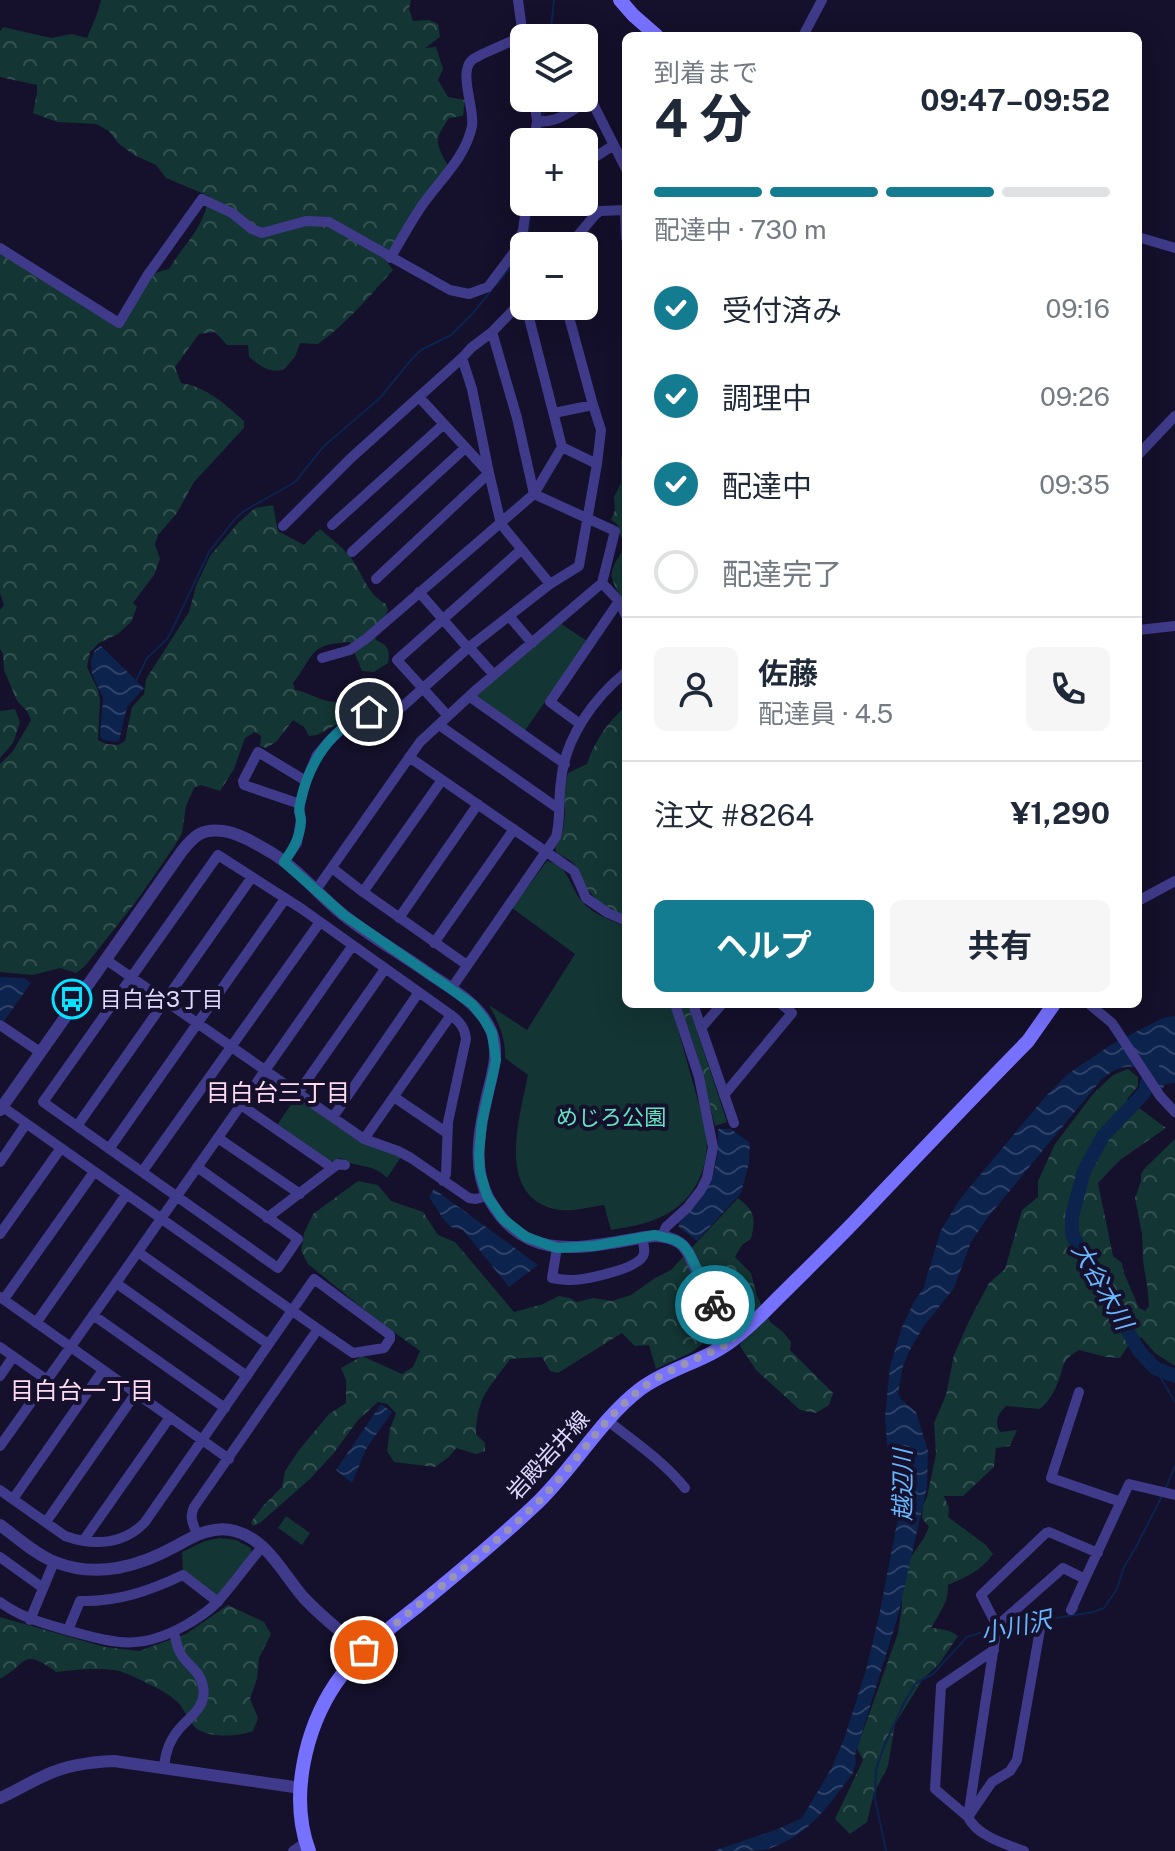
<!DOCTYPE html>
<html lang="ja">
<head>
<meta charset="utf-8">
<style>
	:root { --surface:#fff; --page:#f6f6f7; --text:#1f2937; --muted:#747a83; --line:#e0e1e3; --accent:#147c91 }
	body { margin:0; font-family:"Public Sans","Noto Sans JP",sans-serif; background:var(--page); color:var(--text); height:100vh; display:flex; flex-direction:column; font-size:30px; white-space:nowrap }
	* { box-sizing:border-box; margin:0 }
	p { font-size:26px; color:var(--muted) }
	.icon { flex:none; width:44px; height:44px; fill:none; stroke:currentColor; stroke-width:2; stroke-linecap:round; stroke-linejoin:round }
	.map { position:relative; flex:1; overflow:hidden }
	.side { position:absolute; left:622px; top:32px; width:520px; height:976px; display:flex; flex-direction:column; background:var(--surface); border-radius:12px; box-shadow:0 8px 32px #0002 }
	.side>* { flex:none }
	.buttons { position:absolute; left:510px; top:24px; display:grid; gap:16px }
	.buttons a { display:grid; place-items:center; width:88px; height:88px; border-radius:12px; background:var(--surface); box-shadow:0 8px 32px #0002; font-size:40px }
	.pin { position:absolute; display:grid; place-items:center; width:68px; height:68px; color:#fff; margin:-34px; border:4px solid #fff; border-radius:50%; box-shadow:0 2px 8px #0007 }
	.courier { position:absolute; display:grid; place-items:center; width:80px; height:80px; margin:-40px; border:6px solid #147c91; border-radius:50%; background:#fff; color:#222; box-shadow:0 2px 10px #0007 }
	.overview em { font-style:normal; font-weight:700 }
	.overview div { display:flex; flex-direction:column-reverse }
	.overview { display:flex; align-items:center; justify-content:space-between; height:136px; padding:0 32px }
	h1 { font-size:52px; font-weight:700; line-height:60px }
	.bar { display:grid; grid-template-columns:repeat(4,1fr); gap:12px 8px; align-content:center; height:96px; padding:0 32px }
	.bar i { height:10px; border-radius:6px; background:var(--line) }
	.bar .active { background:var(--accent) }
	.bar p { grid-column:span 4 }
	.line { display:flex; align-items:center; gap:20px; padding:0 32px; border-top:2px solid var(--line) }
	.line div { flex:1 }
	.round { display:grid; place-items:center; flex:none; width:84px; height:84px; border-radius:12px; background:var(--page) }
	ol { padding:0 32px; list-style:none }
	li { display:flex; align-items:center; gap:24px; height:88px }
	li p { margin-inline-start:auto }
	li .icon { padding:8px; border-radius:50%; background:var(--accent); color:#fff; stroke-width:4 }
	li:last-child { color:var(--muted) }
	li i { width:44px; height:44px; border:4px solid var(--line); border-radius:50% }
	.action { display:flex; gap:16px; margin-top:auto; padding:16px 32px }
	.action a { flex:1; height:92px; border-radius:12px; background:var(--accent); color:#fff; font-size:32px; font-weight:700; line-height:92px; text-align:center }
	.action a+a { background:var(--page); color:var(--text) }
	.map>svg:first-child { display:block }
	.forest { fill:url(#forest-crowns) }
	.park { fill:#133534 }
	.water { fill:url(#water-waves) }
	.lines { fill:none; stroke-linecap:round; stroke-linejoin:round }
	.stream { stroke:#0c234e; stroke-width:2 }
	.river { stroke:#0c234e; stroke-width:14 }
	.minor { stroke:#3f3b8a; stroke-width:10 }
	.tertiary { stroke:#3f3b8a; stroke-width:12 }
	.secondary { stroke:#7771ff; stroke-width:14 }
	.done { stroke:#9893b5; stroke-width:8; stroke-dasharray:0 14.4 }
	.route { stroke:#147c91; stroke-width:10 }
	.labels { text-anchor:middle; stroke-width:8; stroke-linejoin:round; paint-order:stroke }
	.poi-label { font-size:22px; fill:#dfdaff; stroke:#15102b; text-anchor:start }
	.park-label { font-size:22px; fill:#63e3c5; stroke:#15102b }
	.street-label { font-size:22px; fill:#dfdaff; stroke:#15102b }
	.neighbourhood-label { font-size:24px; fill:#ffdcf2; stroke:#15102b }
	.water-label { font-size:24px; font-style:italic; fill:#68b7ff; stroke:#15102b }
</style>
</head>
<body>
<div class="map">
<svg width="1175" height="1851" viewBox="0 0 1175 1851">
	<defs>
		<pattern id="forest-crowns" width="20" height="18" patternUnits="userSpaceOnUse" patternTransform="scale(2)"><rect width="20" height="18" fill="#133534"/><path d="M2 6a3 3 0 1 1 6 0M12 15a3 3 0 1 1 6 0" fill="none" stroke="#355252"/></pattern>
		<pattern id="water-waves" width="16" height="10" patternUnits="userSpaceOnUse" patternTransform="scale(2)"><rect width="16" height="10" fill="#0c234e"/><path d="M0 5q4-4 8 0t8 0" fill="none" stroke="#2f4269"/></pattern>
	</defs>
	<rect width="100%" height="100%" fill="#15102b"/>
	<path class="forest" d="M101,0H411L409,9L413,21L429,20L438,24L440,37L425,48L436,47L443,69L438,80L448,97L465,100L463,116L449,118C434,140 435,142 448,166L386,261L393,270C369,297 347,323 318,344L300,343L295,357L283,370C267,373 261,366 249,357L248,345H227L215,332L199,334L175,367L181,383C207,387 225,404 244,421V428L194,482L177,513L158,535L155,544L160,559L154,575L133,603L137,607L131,622L118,634L99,643L90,652L87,667L98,690L100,701L98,740L106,744L118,745L125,741L132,707L144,694L146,679L189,612L196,586L210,556L238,523L255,508L273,505L278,531L304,545L320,529C331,539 346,549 354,562C364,577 368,595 386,604L388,610L385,617L373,630L376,640C389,646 390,650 388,663L374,672L362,671L350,642C307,645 317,653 293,683L295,690C310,692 322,703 338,702L345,713L343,721L317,735L309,736L304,727L293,720L276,742L266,748L260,746L261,736L255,732L245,738L234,769L220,791L201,785L194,788L186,806L182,833L174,847L138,899L85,966L76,973L60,968L33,975L0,972V764L13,751L31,720L27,711L17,701L4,670L3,654L0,649V610L4,605L0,593V252L117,327L155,273L169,269C186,241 203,230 209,196L166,178L156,165L134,155L118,143L109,131L96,124L57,122L33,113L37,93V85L0,77V31L3,27L51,38L72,34L87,38L97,14Z
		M626,451V540L621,537L618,525L611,520L615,510L614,497L621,483V458Z
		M626,546V604C607,575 607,574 626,546Z
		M626,706V918L597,900L587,889L578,868L571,861L557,853L555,848L563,831L565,814L564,791L568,773L587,764C595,740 607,723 626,706Z
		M15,709L20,722L13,743L0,758V711Z
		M680,1004H688L727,1122L715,1126L697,1054Z
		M1128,1069L1138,1077V1086L1127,1099L1166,1128L1120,1160L1098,1183L1113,1256L1122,1263L1124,1273L1139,1308L1145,1311L1149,1306L1147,1285L1143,1261L1142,1234L1135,1198L1141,1181V1174L1144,1169L1175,1139V1366L1155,1353L1141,1337L1128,1346L1120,1358L1106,1357L1079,1350C1060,1361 1065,1365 1058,1382C1054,1393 1048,1402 1040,1409L1006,1406C998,1414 994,1421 1000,1432L1017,1430L1010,1446L996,1448L994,1467L963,1496H944L949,1508L948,1517L986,1545L993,1554C981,1571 966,1577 948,1585C949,1602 939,1614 931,1628C941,1629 949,1629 958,1636L939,1664L923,1679L895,1724L888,1766L874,1793L867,1822L850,1834L835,1819L863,1760L857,1748L898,1633L902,1606L901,1591L908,1561L924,1538L929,1527L922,1518L923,1505L927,1497L936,1454L934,1423L946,1395L954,1355L969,1321L989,1283L1005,1269L1022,1210L1038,1197V1181L1055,1144L1093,1094L1113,1075Z
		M358,1181L378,1185L391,1201L423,1212L438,1235L455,1242L514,1312L543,1304L559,1296L570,1298L577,1302L593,1298L612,1301L631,1295L655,1278L671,1270L738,1198C755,1211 756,1218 751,1239L742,1245L735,1257L751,1273L757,1296L770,1322L783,1332L791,1342L790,1350L833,1393L829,1405L816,1413L800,1410L756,1370L740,1346L741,1330L734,1319L692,1352L656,1369L649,1345L635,1346L622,1333L558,1373L550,1371L542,1357L510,1359C490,1388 477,1395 476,1434L485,1443V1451L476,1454L456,1448L449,1457L435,1467L394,1462L387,1451L390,1429L396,1413L387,1404L378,1402L358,1420L333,1454L310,1479L261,1522L253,1526L251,1522L263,1506L282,1487L285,1471L299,1450L329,1414L346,1403V1380L341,1368L362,1356L402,1374L413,1367L420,1351L372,1316L308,1264L301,1251L304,1233L313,1214Z
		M228,1605L264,1622L271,1634L259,1658L257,1679L250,1699L258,1718L253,1731C238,1737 204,1739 193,1725C185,1715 182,1703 170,1696C160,1689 130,1674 119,1671C101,1667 74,1670 56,1672C22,1647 28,1663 0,1679V1617L105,1647L139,1651L186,1634Z"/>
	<path class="park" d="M560,623L587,641L524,732L475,695Z
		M547,861C568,865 569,884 580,899C590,913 611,920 626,927V1004H671L705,1126C712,1161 698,1198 665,1215C648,1224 629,1227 611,1230L604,1205C589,1207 570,1213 554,1209C495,1194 520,1116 528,1075L505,1058C506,1038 498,1022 489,1005L527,1030L575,954L512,908Z
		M296,1097L401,1157L387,1178C372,1162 356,1169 340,1158L335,1161H329L277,1125Z
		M286,1516L310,1533L302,1545L278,1528Z
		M220,1538L236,1540L251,1548L252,1553L220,1594L216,1595L183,1572L182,1552L205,1541Z"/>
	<path class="water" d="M101,646L144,688L127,707L119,741L116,742L103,740L100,736L103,698L92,674L91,660L95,650Z
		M0,977L24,978L31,983L4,1021L0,1019Z
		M1175,1016V1083L1165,1084L1161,1092L1148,1067C1126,1066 1118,1065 1101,1080L988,1217L971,1242L954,1288L924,1326L911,1348L903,1366L898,1394L902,1400L916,1412L928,1451L927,1487L898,1616L855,1755L856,1763L853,1773C827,1807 808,1838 764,1850C749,1851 729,1851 713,1851L778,1829L802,1818L831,1769L844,1739L866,1670L879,1616L898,1518L903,1500V1477L900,1461L887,1446L885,1417L890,1366L902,1327L915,1300L923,1289L941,1230L960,1199L1044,1098L1068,1074L1112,1044L1163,1018Z
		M718,1129H731L750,1143L749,1163L741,1193L697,1241L679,1227V1221C709,1198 720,1167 718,1129Z
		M434,1189L538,1265L509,1287L463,1230L451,1227L444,1220L429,1197Z
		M381,1404L392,1412L366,1449L352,1483L336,1470Z"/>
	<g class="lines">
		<path class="stream" d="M550,38L554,0
			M543,117L545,98
			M540,142L543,127
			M525,245L527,238L530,216
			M495,286L521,255L524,246
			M136,681L147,658L167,639L172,630L209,552L235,519L244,511L295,482L324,446L380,398L410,361L421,350L451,335L472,314L491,291
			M1155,1368L1175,1402
			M1165,1490L1175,1466
			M1043,1620L1094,1612L1104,1608L1117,1589L1124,1567L1136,1547L1162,1496
			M1003,1627L1036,1621
			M886,1851L875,1799L876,1769L885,1744L904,1703L916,1683L933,1674L967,1637L993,1629"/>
		<path class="river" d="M1152,1067L1144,1093L1103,1136L1084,1171L1072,1216V1234L1095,1279L1117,1311L1139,1351L1155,1368L1175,1376"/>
		<path class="minor" d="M518,0L524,44
			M803,36L822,0
			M584,86L626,169
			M534,98L537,121L534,142
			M537,121C558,124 574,109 591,98
			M584,164L614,145
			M625,210L626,238
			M1138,237L1175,248
			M569,246L595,215L600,211L626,210
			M0,248L119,323L147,276L202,199L232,213L252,229L262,233L306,221L329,222L450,290L469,294L488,287L515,251L523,230L527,202
			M390,258C400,242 409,225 419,210C437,182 465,160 472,126C475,109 458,72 472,60C479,54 512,42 522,36
			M526,306L562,447L534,494L615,531L602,583
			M419,397L489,473L501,524L550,584
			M554,413L593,405
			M562,447L597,464
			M1138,455L1175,416
			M332,525L444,424
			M283,526L351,458L462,358L471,348L492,332L524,299
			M352,552L465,448
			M376,579L489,473L472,389L462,358
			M419,592L468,648
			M509,616L532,643
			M1138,630L1175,626
			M469,647L494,675
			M322,658L350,650L367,638L534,494L517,418L492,332
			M470,697L565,764
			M448,716L397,660L521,550
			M580,724L550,702L619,601
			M439,725L559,809
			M409,757L574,871L586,898L608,913L626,921
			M300,804L244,785L243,781L258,752L306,781
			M284,862L297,843L301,819L299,812L300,804L306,781L317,755L329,741L343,728L360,716L369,712L402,707L468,648L550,584L579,566L597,464L601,430L593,405L566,306
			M332,868L363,892L467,965
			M316,890L420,742L476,690L602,583L619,601L626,616
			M363,892L442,780
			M1138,901L1175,881
			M399,918L478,804
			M434,943L514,829
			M105,959L364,1139L398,1151L411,1158L469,1198L476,1199L487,1196
			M451,989L556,837C561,819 558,800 561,781C565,738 593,699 626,672
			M693,1004L734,1123
			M1089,1004L1112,1023L1160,1096L1175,1112
			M0,1025L40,1052
			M701,1028L722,1004
			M298,1093L385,969
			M724,1095L792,1013L781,1004
			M394,1097L447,1133
			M0,1105L318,1329L194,1507C189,1517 193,1524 197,1534
			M241,1105L331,1167
			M333,1117L419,992
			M77,1126L252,877
			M218,1138L300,1194
			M364,1139L451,1015
			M109,1149L285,899
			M0,1162L26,1124
			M197,1167L298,1239L278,1268L43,1102L218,855L302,909L451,1015C460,1022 465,1028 466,1039L448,1122L446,1174L443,1181
			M142,1172L320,922
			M267,1218L338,1164L345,1165
			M0,1234L61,1148
			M662,1236L666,1227L687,1208L701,1190L707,1178L713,1147L699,1077L675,1004
			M557,1248L552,1278C558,1279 565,1280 571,1280C585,1280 637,1269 643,1256C646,1251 643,1243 642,1237
			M138,1252L268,1344
			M116,1283L247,1376
			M0,1297L229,1459
			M4,1299L94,1172
			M93,1315L225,1408
			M36,1323L126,1195
			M0,1347L47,1380
			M0,1376L13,1357
			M1079,1392L1051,1478L1121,1502
			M608,1421C635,1442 663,1461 685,1488
			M0,1446L116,1283L353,945
			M0,1490L65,1536C93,1546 124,1545 145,1522L314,1279L390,1335V1339L384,1348L353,1353L318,1329
			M13,1499L103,1370
			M46,1522L136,1393
			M83,1541L170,1417
			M0,1557L43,1588
			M0,1602C23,1619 47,1624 74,1632C120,1645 143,1649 186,1625C198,1618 211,1610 220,1599C235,1582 248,1563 263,1546
			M1073,1607L1071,1610L1085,1579
			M30,1620L54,1562
			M997,1626L1063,1568L1085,1579L1129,1484L1175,1495
			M68,1630L80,1601C118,1602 149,1591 183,1575L218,1602
			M994,1650L941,1686L935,1789L968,1817L992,1782L1010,1771L1017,1760L1041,1624
			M164,1768C165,1753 170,1739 180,1728C192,1715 207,1706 203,1686C201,1673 189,1666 182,1656C177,1649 176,1640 174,1632
			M293,1851L306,1842
			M1024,1851C1005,1844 977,1836 968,1817L997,1626L981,1595L1046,1533L1049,1532L1098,1553"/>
		<path class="tertiary" d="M0,1110L182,851C194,836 202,828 223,831C239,833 258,845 272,853C298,869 318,894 341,913C369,936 402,954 431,975C454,990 482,1006 492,1033C499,1053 493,1072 488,1092C480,1126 471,1167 489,1199C524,1261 576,1249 634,1239C650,1236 665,1233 680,1243C689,1250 691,1260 696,1269C707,1288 716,1308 726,1328L734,1340
			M0,1525C17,1537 36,1555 55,1562C98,1579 140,1566 178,1545C195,1535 215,1525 235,1531C268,1540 283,1574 304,1598C322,1617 343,1634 364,1650
			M0,1798C16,1791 30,1782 46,1775C67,1765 90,1762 114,1761L301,1788"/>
		<path class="secondary" d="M620,0L633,15L657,36
			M309,1851C289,1798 305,1729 336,1683C358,1651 389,1629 419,1605C458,1573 497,1541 534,1506C572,1471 599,1421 639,1390C668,1368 707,1361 735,1338C751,1326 765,1311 779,1297C805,1271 831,1246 856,1220C913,1160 970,1100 1028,1041L1054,1004"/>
	</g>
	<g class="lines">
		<path class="done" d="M364,1650C421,1602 482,1556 536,1504C572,1469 598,1424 637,1392C665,1369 703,1358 734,1340L726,1328L715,1305"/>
		<path class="route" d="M369,712C330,729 308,764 300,804C298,811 301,815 301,822C300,838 293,849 284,862L344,915L451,989L472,1004L484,1019L492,1033L496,1060L482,1122L479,1154L480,1172L487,1196L503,1219L526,1237L557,1248L594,1246L655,1235L675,1240L683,1245L689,1253L715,1305"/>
	</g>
	<defs>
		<g id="bus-ring" transform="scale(2)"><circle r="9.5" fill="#15102b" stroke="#06e2ff" stroke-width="1.5"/><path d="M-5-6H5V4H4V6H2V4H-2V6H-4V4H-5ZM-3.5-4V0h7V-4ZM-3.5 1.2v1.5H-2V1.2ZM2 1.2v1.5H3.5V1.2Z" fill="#06e2ff"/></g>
	</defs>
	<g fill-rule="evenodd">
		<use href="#bus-ring" x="72" y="999"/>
	</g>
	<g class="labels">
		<g class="poi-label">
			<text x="100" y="1007">目白台3丁目</text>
		</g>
		<g class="park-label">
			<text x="611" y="1125">めじろ公園</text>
		</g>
		<g class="street-label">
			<text transform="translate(548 1455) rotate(-48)" y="8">岩殿岩井線</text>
		</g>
		<g class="neighbourhood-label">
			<text x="278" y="1101">目白台三丁目</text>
			<text x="82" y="1399">目白台一丁目</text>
		</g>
		<g class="water-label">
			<text transform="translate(1102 1286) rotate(60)" y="8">大谷木川</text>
			<text transform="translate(903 1485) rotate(-90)" y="8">越辺川</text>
			<text transform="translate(1016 1627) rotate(-12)" y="8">小川沢</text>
		</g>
	</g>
</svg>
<div class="buttons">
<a><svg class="icon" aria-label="layers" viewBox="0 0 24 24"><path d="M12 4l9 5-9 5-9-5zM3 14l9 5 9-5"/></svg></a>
<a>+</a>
<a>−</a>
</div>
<div class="pin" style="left:364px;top:1650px;background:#ea580c"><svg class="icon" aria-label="bag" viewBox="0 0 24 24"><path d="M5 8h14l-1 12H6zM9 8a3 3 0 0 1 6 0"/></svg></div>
<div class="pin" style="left:369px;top:712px;background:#1f2937"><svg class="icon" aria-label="home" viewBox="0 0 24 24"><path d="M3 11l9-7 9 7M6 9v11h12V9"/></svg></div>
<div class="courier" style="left:715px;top:1305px"><svg class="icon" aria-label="bike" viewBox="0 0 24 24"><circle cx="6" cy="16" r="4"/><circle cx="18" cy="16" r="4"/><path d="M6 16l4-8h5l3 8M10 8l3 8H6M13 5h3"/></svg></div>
<section class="side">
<div class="overview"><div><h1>4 分</h1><p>到着まで</p></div><em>09:47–09:52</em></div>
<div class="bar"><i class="active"></i><i class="active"></i><i class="active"></i><i></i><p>配達中 · 730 m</p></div>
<ol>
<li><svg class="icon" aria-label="check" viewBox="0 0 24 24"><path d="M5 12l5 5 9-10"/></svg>受付済み<p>09:16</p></li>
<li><svg class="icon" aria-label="check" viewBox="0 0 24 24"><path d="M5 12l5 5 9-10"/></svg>調理中<p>09:26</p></li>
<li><svg class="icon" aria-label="check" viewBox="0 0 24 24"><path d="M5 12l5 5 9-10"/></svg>配達中<p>09:35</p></li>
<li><i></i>配達完了</li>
</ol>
<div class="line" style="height:144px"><a class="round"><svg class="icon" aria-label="person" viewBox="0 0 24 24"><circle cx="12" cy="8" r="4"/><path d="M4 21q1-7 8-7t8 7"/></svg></a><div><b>佐藤</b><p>配達員 · 4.5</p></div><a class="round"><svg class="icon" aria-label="phone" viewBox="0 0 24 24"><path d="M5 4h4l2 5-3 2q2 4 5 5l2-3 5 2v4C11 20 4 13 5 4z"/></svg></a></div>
<div class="line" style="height:104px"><div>注文 #8264</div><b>¥1,290</b></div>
<div class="action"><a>ヘルプ</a><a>共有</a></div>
</section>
</div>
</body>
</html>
